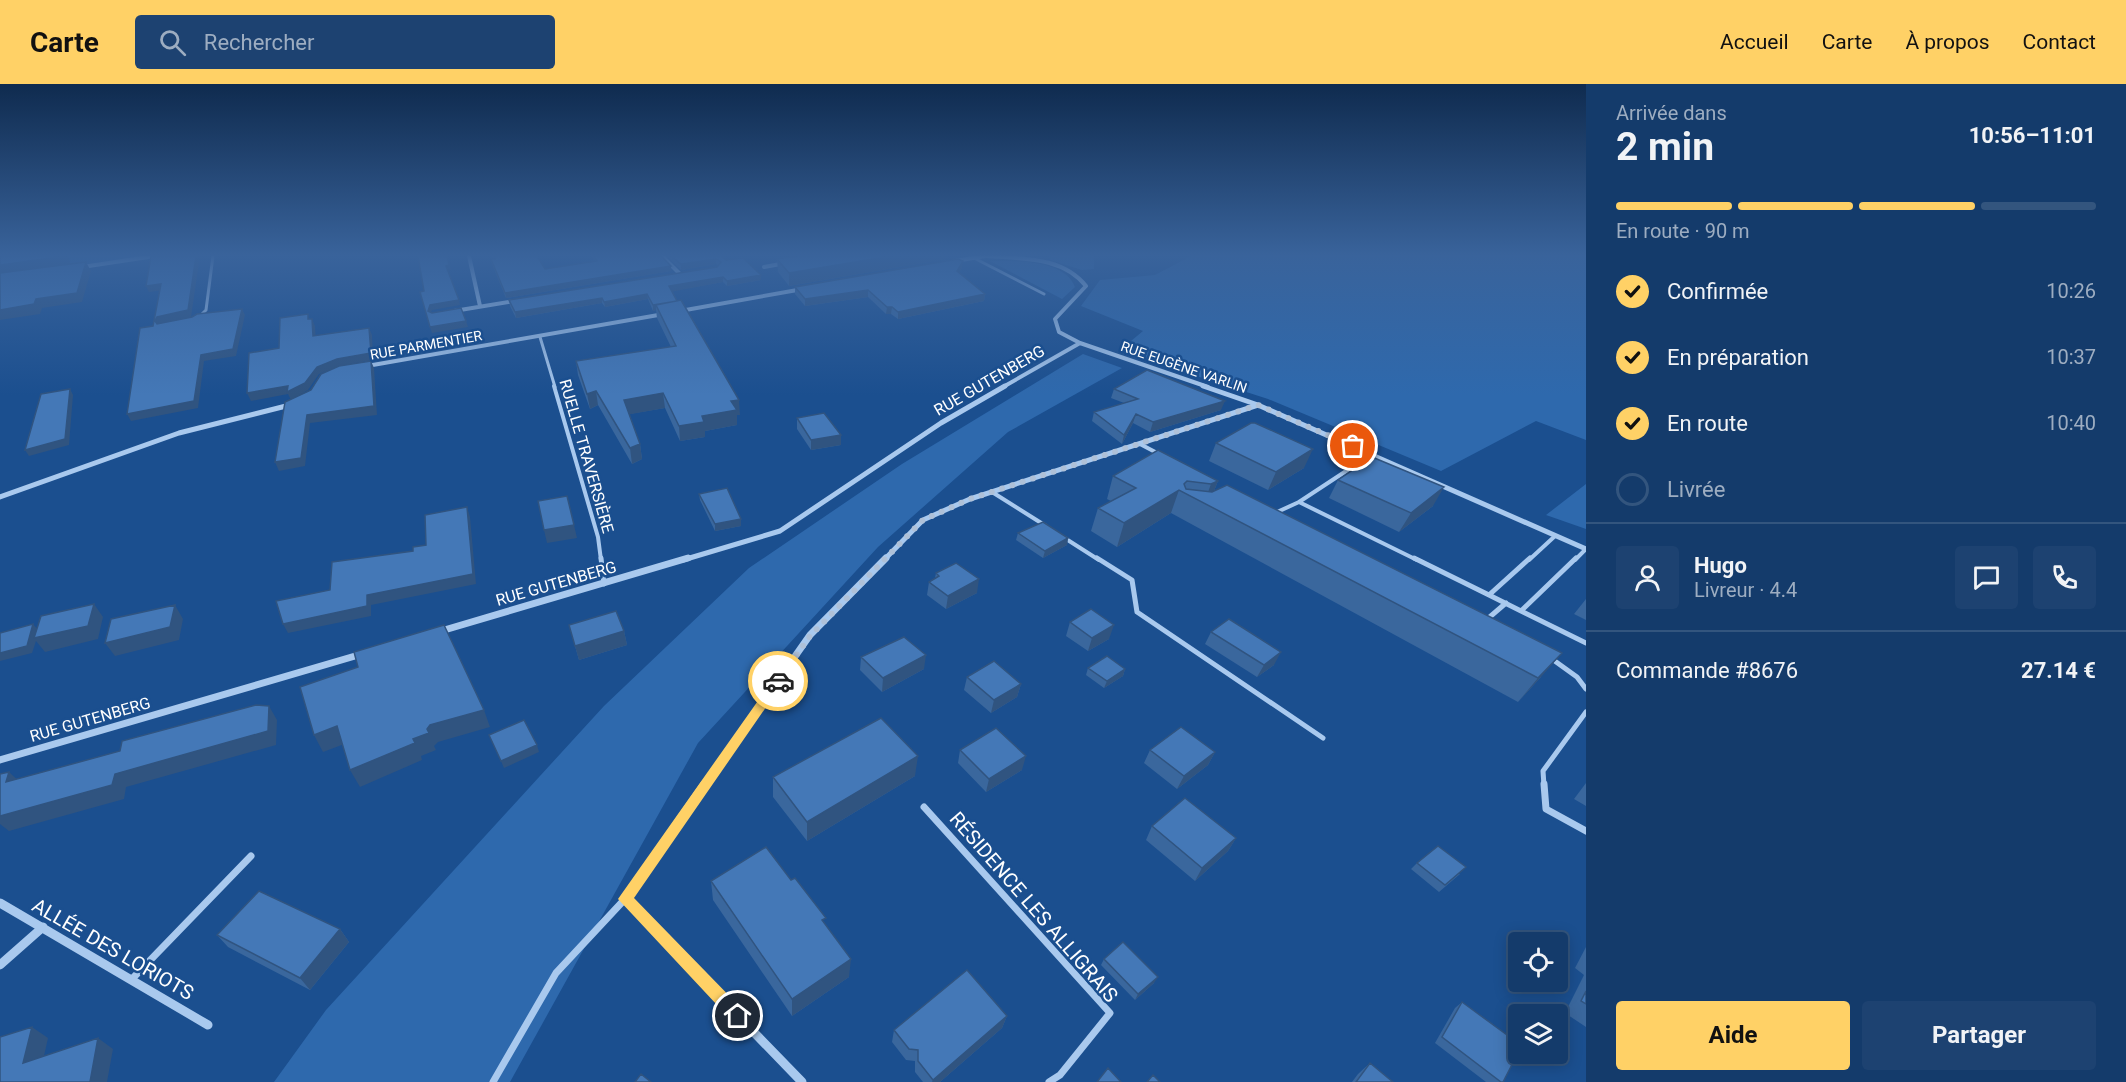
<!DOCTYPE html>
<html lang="fr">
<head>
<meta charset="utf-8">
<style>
	:root { --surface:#143b6b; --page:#1d4271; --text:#f1f3f6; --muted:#9dadc1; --line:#33557e; --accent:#ffd166 }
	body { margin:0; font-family:Roboto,sans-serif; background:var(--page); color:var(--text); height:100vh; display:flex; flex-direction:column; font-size:22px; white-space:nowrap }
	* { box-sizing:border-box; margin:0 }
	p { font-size:20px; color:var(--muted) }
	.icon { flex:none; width:33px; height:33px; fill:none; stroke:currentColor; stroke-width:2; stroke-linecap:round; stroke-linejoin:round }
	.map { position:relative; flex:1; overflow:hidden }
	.side { display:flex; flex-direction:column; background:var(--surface); width:540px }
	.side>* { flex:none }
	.tools { position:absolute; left:1508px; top:848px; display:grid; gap:12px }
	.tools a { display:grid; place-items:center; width:60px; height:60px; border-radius:6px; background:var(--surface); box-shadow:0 3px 15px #0003,0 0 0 2px var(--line); font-size:30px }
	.pin { position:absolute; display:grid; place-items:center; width:51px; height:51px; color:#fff; margin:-26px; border:3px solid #fff; border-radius:50%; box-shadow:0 2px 6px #0007 }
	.courier { position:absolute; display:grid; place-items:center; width:60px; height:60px; margin:-30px; border:4px solid #ffd166; border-radius:50%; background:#fff; color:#222; box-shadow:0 2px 8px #0007 }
	.overview em { font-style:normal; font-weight:700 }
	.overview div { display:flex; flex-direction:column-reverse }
	.overview { display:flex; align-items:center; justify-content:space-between; height:102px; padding:0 30px }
	h1 { font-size:39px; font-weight:700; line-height:45px }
	.bar { display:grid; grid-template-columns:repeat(4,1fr); gap:9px 6px; align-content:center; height:72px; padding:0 30px }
	.bar i { height:8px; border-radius:4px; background:var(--line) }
	.bar .active { background:var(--accent) }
	.bar p { grid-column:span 4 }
	.line { display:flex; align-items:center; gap:15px; padding:0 30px; border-top:2px solid var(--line) }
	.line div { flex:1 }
	.round { display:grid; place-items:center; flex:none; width:63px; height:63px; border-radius:6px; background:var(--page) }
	ol { padding:0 30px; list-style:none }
	li { display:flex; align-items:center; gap:18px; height:66px }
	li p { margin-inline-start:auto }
	li .icon { padding:6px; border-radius:50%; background:var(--accent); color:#111; stroke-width:4 }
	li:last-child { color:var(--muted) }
	li i { width:33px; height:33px; border:3px solid var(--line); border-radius:50% }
	.primary-button { display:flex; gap:12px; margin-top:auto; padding:12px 30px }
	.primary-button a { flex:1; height:69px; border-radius:6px; background:var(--accent); color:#111; font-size:24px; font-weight:700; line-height:69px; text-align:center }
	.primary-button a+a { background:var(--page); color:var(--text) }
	header { display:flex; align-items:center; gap:36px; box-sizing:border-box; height:84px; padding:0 30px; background:var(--accent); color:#111 }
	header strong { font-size:28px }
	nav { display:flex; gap:33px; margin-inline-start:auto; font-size:21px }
	.search { width:420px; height:54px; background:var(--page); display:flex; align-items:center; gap:15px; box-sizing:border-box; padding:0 21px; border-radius:6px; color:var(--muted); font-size:22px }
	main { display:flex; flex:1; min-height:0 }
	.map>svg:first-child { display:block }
	.green { fill:#2e69ad }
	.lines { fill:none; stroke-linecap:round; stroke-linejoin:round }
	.service-far3 { stroke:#a9c9ee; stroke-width:3 }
	.service-far2 { stroke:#a9c9ee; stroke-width:4 }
	.service-far1 { stroke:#a9c9ee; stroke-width:5 }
	.service { stroke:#a9c9ee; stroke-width:7 }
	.minor-far3 { stroke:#a9c9ee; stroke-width:4 }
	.minor-far2 { stroke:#a9c9ee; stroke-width:5 }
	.minor-far1 { stroke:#a9c9ee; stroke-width:7 }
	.minor { stroke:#a9c9ee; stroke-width:9 }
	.wall { fill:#3a679d }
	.shaded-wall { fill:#305480 }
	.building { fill:#4478b7; stroke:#305480; stroke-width:1.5 }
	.route { fill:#ffd166 }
	.done { stroke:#afc1d8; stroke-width:6; stroke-dasharray:0 10.8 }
	.labels { text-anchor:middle; stroke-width:5; stroke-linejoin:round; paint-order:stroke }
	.far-street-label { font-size:14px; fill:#fff; stroke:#1b4f8f }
	.street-label { font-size:16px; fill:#fff; stroke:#1b4f8f }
	.near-street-label { font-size:20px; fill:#fff; stroke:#1b4f8f }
</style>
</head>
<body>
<header>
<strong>Carte</strong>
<div class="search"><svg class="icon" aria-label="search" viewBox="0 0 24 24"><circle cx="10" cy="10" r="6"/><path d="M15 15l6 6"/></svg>Rechercher</div>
<nav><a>Accueil</a><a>Carte</a><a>À propos</a><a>Contact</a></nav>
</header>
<main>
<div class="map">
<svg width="1586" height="998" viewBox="0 0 1586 998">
	<rect width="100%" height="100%" fill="#1b4f8f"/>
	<path class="green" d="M0,172H143L0,193Z
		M1049,172H1094V185L1082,186L1050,176Z
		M1191,172H1586V356L1536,337L1441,387L1268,315L1119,267L1143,247L1081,222L1100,196L1155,191Z
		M990,177C1014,177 1065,175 1075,203L1062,215Z
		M1083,270L1122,284L1008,348L878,463L698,659L510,998H274L326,926L604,622L749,484L902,380Z
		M1586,400V445L1546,431Z"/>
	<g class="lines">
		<path class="service-far3" d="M974,174L1044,210
			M200,232L206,226L213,172
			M540,253L555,303"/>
		<path class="service-far2" d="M554,302L598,453L601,476
			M1140,360L1159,370
			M992,408L1046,442
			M1299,418L1417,476
			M1275,429L1299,418L1372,370
			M1063,453L1099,476
			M1529,476L1555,452
			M1575,476L1586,465"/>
		<path class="service-far1" d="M601,474L604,500
			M1097,474L1132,496L1137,528L1323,654
			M1414,474L1489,511
			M1530,474L1489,511L1521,527L1576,474
			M1521,527L1586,559
			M1485,537L1506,519
			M1552,575L1577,593L1586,605
			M1544,702L1543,687L1586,628"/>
		<path class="service" d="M1544,700L1546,725L1586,747
			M924,723L1110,929L1060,991L1049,998
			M132,895L251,772
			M493,998L556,889L625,815"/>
		<path class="minor-far3" d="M469,172L480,222
			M662,172L680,190
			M987,172C1022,175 1062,172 1086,202L1055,235L1059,248L1080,259L1208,303
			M955,177L985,172
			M82,183L155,172
			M764,183L786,179
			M454,227L515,217
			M680,227L803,205
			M367,282L664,230
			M1003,303L1080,259"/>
		<path class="minor-far2" d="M1203,302L1258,321L1586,465
			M0,413L179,349L290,321
			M683,476L780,447L941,339L1005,302
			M884,476L923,436L970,415L1258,321"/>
		<path class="minor-far1" d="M441,547L688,474
			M0,676L362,570
			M704,702L810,551L886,474"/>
		<path class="minor" d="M705,700L625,815L802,998
			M0,819L208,941
			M0,881L43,843"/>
	</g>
	<path class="wall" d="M492,172H537L545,185L595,178L591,172H661L671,182V187L506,214L492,180L491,175H494Z
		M666,172H722L726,176L761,196L727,202L723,198L672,207L740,331H737V341L705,347V353L680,357L665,324L629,330L640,360L642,375L632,380L598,321L590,325L578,291L576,277L671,263L657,234L656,226L653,227L648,215L605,223L602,219L516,234L510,222L509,216L717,183L718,181L716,180L681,186Z
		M777,175H946L789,202L778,188Z
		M962,184L959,188L985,210L984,217L898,235L891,230H886L868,213L805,222L795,210V203Z
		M1114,305L1221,326L1150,348L1133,339L1122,360L1092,337L1094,328L1124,319L1111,314Z
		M797,334L841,361L811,366L797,345Z
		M1216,359L1304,384L1268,406L1209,377Z
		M1113,392L1218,397L1214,407L1541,593L1518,618L1171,429L1117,463L1091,447L1098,424L1111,417L1107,415Z
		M1338,396L1433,422L1399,448L1329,414Z
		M699,410L741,435V442L715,447L700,416Z
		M1018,449L1068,454L1067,461L1043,474L1016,456Z
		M936,489L977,509L946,525L927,511L929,498L935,494Z
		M1586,515V536L1574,530Z
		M1070,538L1109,555L1088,567L1066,552Z
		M569,541L624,547L627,561L579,576Z
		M1211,548L1274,581L1257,593L1205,560Z
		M861,573L924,585L882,608L860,586Z
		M1088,584L1125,585L1123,592L1104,604L1086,591Z
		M967,593L1021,600L1017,613L991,629L964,606Z
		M960,666L1022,686L986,708L958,679Z
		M1150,666L1215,668L1208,681L1177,705L1144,679Z
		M915,692L807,757L773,713V693Z
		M1586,699V722L1574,715Z
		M1152,742L1236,754L1228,767L1195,797L1146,756Z
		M1417,779L1460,790L1439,808L1411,785Z
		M711,797L826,841L849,893L792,932L713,816Z
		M340,845L349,858L310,906L228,863L217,851Z
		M1586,863V943L1565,929L1584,891L1575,884Z
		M1104,875L1154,899L1135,916L1101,881Z
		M1462,918L1503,998H1486L1435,959L1455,924Z
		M1007,932L1002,944L940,998H923L915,988V977L906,976L892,958L894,946Z
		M1370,979L1393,998H1352L1358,990Z"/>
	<path class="shaded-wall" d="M65,172H69L70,180L0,191V181Z
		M196,172H200L191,233L161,240L158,243L155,237Z
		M447,172L451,186L447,187L446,182Z
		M891,172H946V175L789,202V189Z
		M716,175V180L681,186V180Z
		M963,177L962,184L956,193L957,187Z
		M86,178L91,187L82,218L42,224L40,230L0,236V226L36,215Z
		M671,182V187L506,214L505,209Z
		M761,191V196L727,202V197Z
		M723,193V198L670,208L669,202Z
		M161,200L164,206L149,208L146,202Z
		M868,206V213L805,222V215Z
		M647,210L648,215L605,223L604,218Z
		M985,210L984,217L898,235V228Z
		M602,214V219L516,234L515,228Z
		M459,216L460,221L432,226L429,232L428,227L430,221Z
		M677,217L656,221V226L653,227V221Z
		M887,223H892L891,230H886Z
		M242,225L245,231L236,272L204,277L198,324L131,337L127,330L201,271Z
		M312,235L315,242L316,259L313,252Z
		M466,237L468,243L432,249L430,243Z
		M369,244L372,251L373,276L340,282L319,290L308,306L291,316L288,310L251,317L247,309L317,283Z
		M371,277L374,284L377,331L310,339L305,382L279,387L275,378L307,331Z
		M70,305L73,311L69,361L29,372L25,366Z
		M596,307L598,321L590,325L587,310Z
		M663,309L665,324L626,331L624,316Z
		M739,316L740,331H737V341L705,347V353L680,357L679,342L702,332L731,317Z
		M1225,317L1221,326L1150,348L1153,338Z
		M1136,330L1133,339L1122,360L1124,351Z
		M841,351V361L811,366V356Z
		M640,360L642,375L632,380L630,364Z
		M1313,365L1304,384L1268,406L1276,388Z
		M1218,397L1209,419H1204L1211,400Z
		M1444,403L1433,422L1399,448L1411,429Z
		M1179,406L1171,429L1117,463L1124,439Z
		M467,423L470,433L476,500L371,521V532L288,549L283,540L367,511L473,490Z
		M741,435V442L715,447V440Z
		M574,441L577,454L547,459L544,446Z
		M1068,454L1067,461L1043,474L1045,467Z
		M979,495L977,509L946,525L948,512Z
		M94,520L103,533L98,555L45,568L36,557L32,569L0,577V569L33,540L39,547Z
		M175,521L183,535L179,556L115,572L105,559Z
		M1114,541L1109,555L1088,567L1092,554Z
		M624,547L627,561L579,576L575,562Z
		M1281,568L1274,581L1257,593L1264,581Z
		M1562,569L1541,593L1518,618L1538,594Z
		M926,571L924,585L882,608L883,594Z
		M1125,585L1123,592L1104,604L1107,597Z
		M1021,600L1017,613L991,629L994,616Z
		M269,622L277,636L276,661L126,703L124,715L9,747L0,740V724L115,690Z
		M484,626L490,643L438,658L434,662L436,666L421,672L422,676L360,703L350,686L413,655L430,641Z
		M337,642L347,659L323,668L314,651Z
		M537,661L539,668L504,684L501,677Z
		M1215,668L1208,681L1177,705L1184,692Z
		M918,672L915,692L807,757V738Z
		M1026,672L1022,686L986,708L989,695Z
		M9,688L23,701L6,698Z
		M1236,754L1228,767L1195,797L1202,784Z
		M340,845L349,858L310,906L300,894Z
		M851,875L849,893L792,932V915Z
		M1158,893L1154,899L1135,916L1138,910Z
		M1007,932L1002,944L940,998H932L933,996Z
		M32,943L48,954L40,990L23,979Z
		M98,954L113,965L107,998H90Z"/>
	<path class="building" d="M0,172H65L0,181Z
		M151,172H196L188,226L157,233L155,237L157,240L192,233L197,230L242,225L233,265L201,271L194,317L127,330L140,244L153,242L161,200L146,202Z
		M418,172H447L449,181L446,182L459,216L430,221L428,227L432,229L461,224L466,237L430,243L420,208L424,207Z
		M494,172H537L545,185L597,177L594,172H661L671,182L505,209L491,175H495Z
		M671,172H722L726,176L743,174L761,191L727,197L723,193L669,202L677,217L653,221L647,210L604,218L602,214L515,228L509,216L717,183L721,178L716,175L681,180Z
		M797,172H891L789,189L777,175Z
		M958,175L963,177L957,187L985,210L898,228L892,223H887L868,206L805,215L795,203Z
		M86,178L77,209L36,215L34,220L0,226V189Z
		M681,216L739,316L731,317L737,326L702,332L704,338L679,342L663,309L624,316L640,360L630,364L596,307L587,310L576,277L676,262L656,221Z
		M308,230V235H312L313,252L369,244L371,269L337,275L317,283L305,299L287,308L288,302L247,309L249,269L279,264L280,234Z
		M371,277L374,322L307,331L301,374L275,378L285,318L311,306L321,290L339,282Z
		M1147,286L1225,317L1153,338L1136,330L1124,351L1094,328L1138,315L1114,305Z
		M70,305L65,355L25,366L41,310Z
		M824,329L841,351L811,356L797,334Z
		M1251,339H1255L1313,365L1276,388L1216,359Z
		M1158,366L1218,397L1211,400L1187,397L1184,400L1186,405L1212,408L1227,401L1562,569L1538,594L1179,406L1124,439L1098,424L1136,404L1113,392Z
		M1372,373L1444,403L1411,429L1338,396Z
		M727,404L741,435L715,440L699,410Z
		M567,412L574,441L544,446L538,417Z
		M467,423L473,490L367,511V522L283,540L276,517L330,506L332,478L413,467V463L426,461L425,431Z
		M1043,438L1068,454L1045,467L1018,449Z
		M956,479L979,495L948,512L929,498L939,492L936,489Z
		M94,520L88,542L34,554L41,532Z
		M175,521L170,543L105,559L111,535Z
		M1091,525L1114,541L1092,554L1070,538Z
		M616,527L624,547L575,562L569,541Z
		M1229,535L1281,568L1264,581L1211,548Z
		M33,540L27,562L0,569V549Z
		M444,541L484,626L430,641L427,645L429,649L413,655L415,659L350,686L337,642L314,651L300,603L358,583L354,568Z
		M904,553L926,571L883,594L861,573Z
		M1107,572L1125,585L1107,597L1088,584Z
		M994,577L1021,600L994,616L967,593Z
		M256,621L269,622L268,647L115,690L112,701L0,732V690L9,688L6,698L120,667L122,657Z
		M881,634L918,672L807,738L773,693Z
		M524,636L537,661L501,677L489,651Z
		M1181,643L1215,668L1184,692L1150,666Z
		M996,644L1026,672L989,695L960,666Z
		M1185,714L1236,754L1202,784L1152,742Z
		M1438,762L1466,783L1445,801L1417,779Z
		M766,763L791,796L795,794L826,834L822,836L851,875L792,915L711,797Z
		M259,807L340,845L300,894L217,851Z
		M1123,858L1158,893L1138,910L1104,875Z
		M967,886L1007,932L933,996L918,977V966L909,965L894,946Z
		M1586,907V920L1581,917Z
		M1462,918L1518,959V969L1503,998H1501L1442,953Z
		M32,943L23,979L98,954L90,998H0V953Z
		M1370,979L1393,998H1356Z
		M1108,984L1121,998H1097Z
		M641,990L651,998H635Z
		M1153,991L1160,998H1147Z"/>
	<linearGradient id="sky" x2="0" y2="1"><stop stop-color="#0f2b4f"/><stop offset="0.55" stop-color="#39639b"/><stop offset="1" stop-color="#39639b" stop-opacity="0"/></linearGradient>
	<rect width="1586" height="311" fill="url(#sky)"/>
	<path class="route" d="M778,593L783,597L782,600L634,814L743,926L746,932L743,937L738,939L732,937L618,815L774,594Z"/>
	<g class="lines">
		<path class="done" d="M778,597L810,552L923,436L970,415L1258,321L1353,362"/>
	</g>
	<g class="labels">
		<g class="far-street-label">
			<text transform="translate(426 261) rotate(-10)" y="5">RUE PARMENTIER</text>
			<text transform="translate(1184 283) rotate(19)" y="5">RUE EUGÈNE VARLIN</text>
		</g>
		<g class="street-label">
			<text transform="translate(989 296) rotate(-30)" y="6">RUE GUTENBERG</text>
			<text transform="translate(587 372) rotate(74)" y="6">RUELLE TRAVERSIÈRE</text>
			<text transform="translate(556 499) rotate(-16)" y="6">RUE GUTENBERG</text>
			<text transform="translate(90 635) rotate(-16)" y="6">RUE GUTENBERG</text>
		</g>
		<g class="near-street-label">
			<text transform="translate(1034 823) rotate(49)" y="7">RÉSIDENCE LES ALLIGRAIS</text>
			<text transform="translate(113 865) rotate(30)" y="7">ALLÉE DES LORIOTS</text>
		</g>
	</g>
</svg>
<div class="tools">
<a><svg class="icon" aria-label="locate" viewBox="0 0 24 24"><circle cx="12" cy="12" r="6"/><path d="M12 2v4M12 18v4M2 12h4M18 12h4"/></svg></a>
<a><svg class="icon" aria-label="layers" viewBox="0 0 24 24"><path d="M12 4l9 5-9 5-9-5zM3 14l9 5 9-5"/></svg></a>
</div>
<div class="pin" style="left:1353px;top:362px;background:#ea580c"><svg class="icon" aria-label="bag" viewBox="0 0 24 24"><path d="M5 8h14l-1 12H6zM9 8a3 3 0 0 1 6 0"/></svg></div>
<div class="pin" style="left:738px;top:932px;background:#1f2937"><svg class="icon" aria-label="home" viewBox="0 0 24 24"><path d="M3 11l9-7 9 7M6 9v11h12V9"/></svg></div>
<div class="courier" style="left:778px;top:597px"><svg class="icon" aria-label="car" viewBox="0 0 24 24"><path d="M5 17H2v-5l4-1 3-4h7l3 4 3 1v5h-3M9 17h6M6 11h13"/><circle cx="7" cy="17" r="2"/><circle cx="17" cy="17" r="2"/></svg></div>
</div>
<section class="side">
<div class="overview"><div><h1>2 min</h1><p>Arrivée dans</p></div><em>10:56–11:01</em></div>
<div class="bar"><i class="active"></i><i class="active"></i><i class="active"></i><i></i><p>En route · 90 m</p></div>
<ol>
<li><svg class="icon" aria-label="check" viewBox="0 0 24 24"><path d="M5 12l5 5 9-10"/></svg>Confirmée<p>10:26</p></li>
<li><svg class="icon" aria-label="check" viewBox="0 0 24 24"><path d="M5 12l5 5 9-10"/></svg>En préparation<p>10:37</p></li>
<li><svg class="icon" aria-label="check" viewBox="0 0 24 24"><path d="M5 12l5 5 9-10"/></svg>En route<p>10:40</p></li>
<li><i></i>Livrée</li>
</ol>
<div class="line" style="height:108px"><a class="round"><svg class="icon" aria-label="person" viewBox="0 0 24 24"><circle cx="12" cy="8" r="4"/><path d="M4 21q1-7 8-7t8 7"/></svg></a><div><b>Hugo</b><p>Livreur · 4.4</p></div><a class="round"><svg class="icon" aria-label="chat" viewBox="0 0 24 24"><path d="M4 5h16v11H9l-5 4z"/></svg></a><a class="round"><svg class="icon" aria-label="phone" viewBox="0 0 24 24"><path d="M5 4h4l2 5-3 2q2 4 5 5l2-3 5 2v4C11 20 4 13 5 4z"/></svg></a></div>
<div class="line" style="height:78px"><div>Commande #8676</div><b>27.14 €</b></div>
<div class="primary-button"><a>Aide</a><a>Partager</a></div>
</section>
</main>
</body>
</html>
